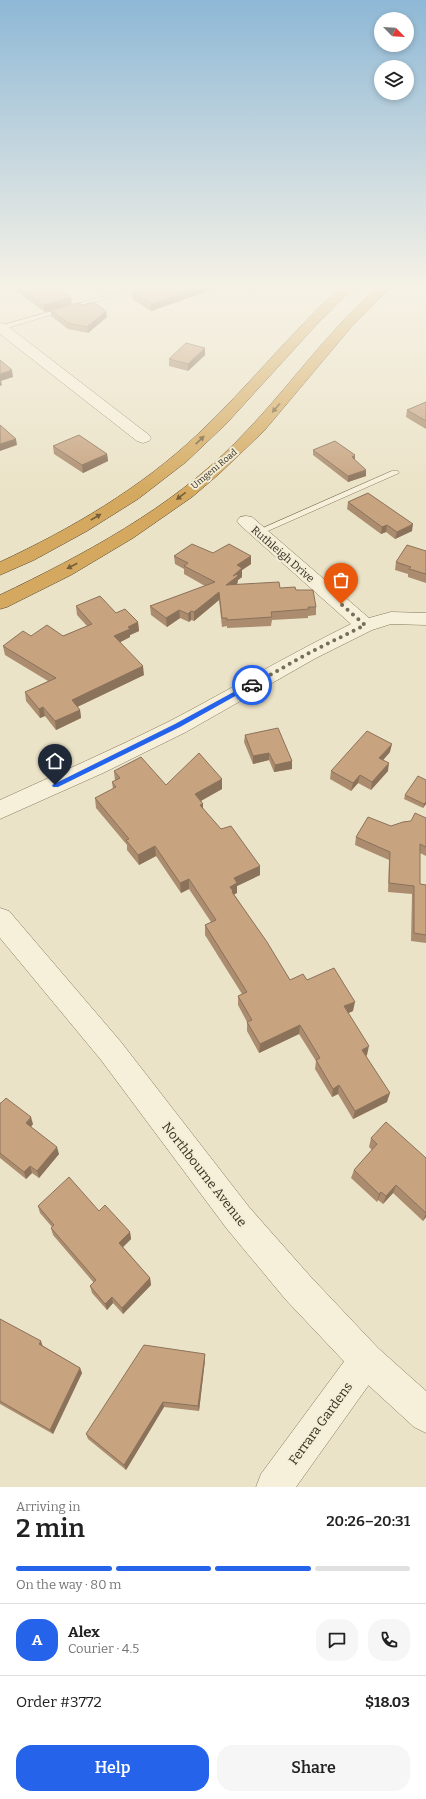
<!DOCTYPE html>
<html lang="en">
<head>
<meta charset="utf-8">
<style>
	:root { --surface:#fff; --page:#f6f6f6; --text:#222; --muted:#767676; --line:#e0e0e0; --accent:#2563eb }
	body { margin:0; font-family:Bitter,serif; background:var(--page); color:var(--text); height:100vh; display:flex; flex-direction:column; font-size:15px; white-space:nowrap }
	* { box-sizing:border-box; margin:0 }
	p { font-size:13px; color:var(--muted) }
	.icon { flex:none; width:22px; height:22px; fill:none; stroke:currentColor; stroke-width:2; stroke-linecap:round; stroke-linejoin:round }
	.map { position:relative; height:1487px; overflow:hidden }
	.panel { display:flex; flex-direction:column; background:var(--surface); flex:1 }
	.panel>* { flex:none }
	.needle { width:26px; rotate:114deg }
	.tools { position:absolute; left:374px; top:12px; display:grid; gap:8px }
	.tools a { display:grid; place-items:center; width:40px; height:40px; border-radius:50%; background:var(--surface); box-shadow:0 2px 6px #0003; font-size:20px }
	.pin { position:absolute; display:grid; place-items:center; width:34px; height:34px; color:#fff; margin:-41px -17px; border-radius:50% 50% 50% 0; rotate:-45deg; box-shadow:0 0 4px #0007 }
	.pin .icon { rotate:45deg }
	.courier { position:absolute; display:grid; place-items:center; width:40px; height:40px; margin:-20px; border:3px solid #2563eb; border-radius:50%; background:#fff; color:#222; box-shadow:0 1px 5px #0007 }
	.head em { font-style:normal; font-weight:600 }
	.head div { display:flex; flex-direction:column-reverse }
	.head { display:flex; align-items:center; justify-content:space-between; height:68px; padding:0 16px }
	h1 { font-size:26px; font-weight:600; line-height:30px }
	.bar { display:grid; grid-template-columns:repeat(4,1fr); gap:6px 4px; align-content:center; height:48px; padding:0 16px }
	.bar i { height:5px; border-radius:3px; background:var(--line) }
	.bar .selected { background:var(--accent) }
	.bar p { grid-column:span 4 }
	.line { display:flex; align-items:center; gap:10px; padding:0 16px; border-top:1px solid var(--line) }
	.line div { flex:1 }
	.round { display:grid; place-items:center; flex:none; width:42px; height:42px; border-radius:16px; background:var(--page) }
	.action { display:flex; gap:8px; margin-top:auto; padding:8px 16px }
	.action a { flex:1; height:46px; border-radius:16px; background:var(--accent); color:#fff; font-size:16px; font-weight:600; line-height:46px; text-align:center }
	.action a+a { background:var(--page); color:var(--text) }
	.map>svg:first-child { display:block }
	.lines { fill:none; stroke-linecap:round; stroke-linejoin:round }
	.service-casing { stroke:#86765e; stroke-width:1 }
	.minor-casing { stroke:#86765e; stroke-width:1 }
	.tertiary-casing { stroke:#86765e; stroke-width:1 }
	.motorway-casing { stroke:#544431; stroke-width:1 }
	.service { fill:#f6f0da; fill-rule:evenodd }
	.minor { fill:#f6f0da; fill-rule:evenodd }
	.tertiary { fill:#f6f0da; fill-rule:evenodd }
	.motorway { fill:#d4a95f; fill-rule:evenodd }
	.wall { fill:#ab8c6e }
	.shaded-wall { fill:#8b725a }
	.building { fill:#c7a380; stroke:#8b725a }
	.oneway { fill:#765f39 }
	.route { fill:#2563eb }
	.done { stroke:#766d5a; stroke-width:4; stroke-dasharray:0 7.2 }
	.labels { text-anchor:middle; stroke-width:4; stroke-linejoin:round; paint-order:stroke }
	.far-street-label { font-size:9px; fill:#372d20; stroke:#f3edd6 }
	.street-label { font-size:11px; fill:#372d20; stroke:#f3edd6 }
	.near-street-label { font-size:13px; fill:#372d20; stroke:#f3edd6 }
</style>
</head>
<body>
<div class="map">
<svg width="426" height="1487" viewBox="0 0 426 1487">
	<rect width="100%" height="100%" fill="#ebe3c7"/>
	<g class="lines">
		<g class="service-casing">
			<path id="service" d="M140,286H148L0,330V326Z
				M392,471H398L399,473L261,534L258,535L254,532Z"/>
		</g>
		<g class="minor-casing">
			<path id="minor" d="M0,323L5,324L149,435L151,438L149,441L143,443L137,441L0,334Z
				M246,516L252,517L369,618L391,612L426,613V625L391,624L372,630L316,658L186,732L103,773L0,819V800C57,774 114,749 170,721C231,689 290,654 351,624L240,525L237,521L240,517Z
				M366,1343L378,1348L383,1360L378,1372L296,1487H256L261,1474L354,1348Z"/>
		</g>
		<g class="tertiary-casing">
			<path id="tertiary" d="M0,908L9,911L121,1042L249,1207L310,1276L378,1348L426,1391V1433L414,1427L354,1372L286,1300L227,1229L101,1060L0,938Z"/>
		</g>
		<g class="motorway-casing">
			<path id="motorway" d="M342,286H355L316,325L227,423L186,462L138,499L87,531L34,560L0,575V562C71,529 141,488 198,434C248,387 291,332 342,286Z
				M379,286H392L352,326L264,431L219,474L192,497L133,538L71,575L7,607L0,609V595C83,555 170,509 236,442C286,392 325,333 379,286Z"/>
		</g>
		<use href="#service" class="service"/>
		<use href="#minor" class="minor"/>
		<use href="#tertiary" class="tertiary"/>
		<use href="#motorway" class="motorway"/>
	</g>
	<path class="wall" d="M17,286L72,304L45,312L18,292Z
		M133,286H219L208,289V291L151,311L132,299V292L140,290L139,286Z
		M82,305L107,317L88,333L68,329L51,316V310Z
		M205,355L188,371L169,366V359Z
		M426,403V429L406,417L407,410Z
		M53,446L107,454L108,461L83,473L54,454Z
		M313,450L355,460L366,476L348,482L313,455Z
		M348,502L412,531L395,539L386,532L381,534L347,509Z
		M426,551V583L408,577V574L395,570L396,562Z
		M213,553L251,556V564L242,570V577L238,580L237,585L280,588L296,590L316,607V615L308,616V618L272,620L271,626L227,628V626L222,627L219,600L194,621L191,620L189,622L180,618L167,627L151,615L150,606L205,586L184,574V569L175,564L174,556Z
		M76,606L138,622L139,631L130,635V637L120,642L144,675L77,707L80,710L81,718L56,730L45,716L40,718L26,701L25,692L48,681L5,655L3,646L31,636H63L87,626L77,615Z
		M245,735L292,769L274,772L269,760L253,764L244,742Z
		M390,752L383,760L388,771L371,790L358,783L351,791L330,779L331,771Z
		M114,771L166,785L222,789L201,801L203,804V809L260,875L237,886V893L234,894L290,980H307L353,1011L348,1013L367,1055L366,1056L387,1102L353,1119L338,1094L332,1097L315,1069L316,1061L299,1034L259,1053L247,1031V1022L238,1005V996L242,994L205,935V925L211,922L189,889L181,893L156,856L139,865L127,850V845L96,808L95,798L113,789L112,782L115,781Z
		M405,795L426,804L423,808L404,799Z
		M426,818V856L420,853V884L426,885V943L411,941L412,894L388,892L389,860L355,845L356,837L391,826Z
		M0,1103L33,1124L31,1127L59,1154L39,1178L32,1173L26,1179L0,1158Z
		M371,1138L426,1158V1217L423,1221L393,1193L383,1204L378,1200L377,1202L351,1178L354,1170L372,1150L369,1147Z
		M38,1206L99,1211L130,1232L131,1239L123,1247L150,1278L151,1285L123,1314L113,1303L107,1310L92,1293L90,1286L94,1283L53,1235L51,1228L52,1227L40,1213Z
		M0,1319L43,1346L80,1368L82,1373L53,1434L0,1404Z
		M205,1354V1360L199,1411L164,1407L126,1470L88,1439L86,1434Z"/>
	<path class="shaded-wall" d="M204,286H219L208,289V291L151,311V304Z
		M71,297L72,304L45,312L44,305Z
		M106,311L107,317L88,333L87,327Z
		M205,348V355L188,371V364Z
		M12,370L13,377L1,381L2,385L0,386V374Z
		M16,439L17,445L0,451V444Z
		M107,454L108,461L83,473L82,465Z
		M355,455V461L352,457Z
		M366,470V476L348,482V476Z
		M413,524L412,531L395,539L397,532Z
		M387,525L386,532L381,534L382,527Z
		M251,556V564L242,570V577L238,580L237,584L226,594V585L237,565Z
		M219,592V600L194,621V612Z
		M179,610L180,618L167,627L166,618Z
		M191,611V620L189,622L188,614Z
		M138,622L139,631L130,635V637L115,645L114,636L128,627Z
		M143,666L144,675L73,709L72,700Z
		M43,707L45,716L40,718L39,709Z
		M80,710L81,718L56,730L55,721Z
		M392,744L390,752L378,766L379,758Z
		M269,753V760L253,764V756Z
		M292,761V769L274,772L275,765Z
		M389,763L388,771L371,790L372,782Z
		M360,775L358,783L351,791L353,783Z
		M222,779V789L195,804V794Z
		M426,802V804L423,808L424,804Z
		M203,804V814L200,805Z
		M155,846L156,856L139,865L138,855Z
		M260,866V875L237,886V893L233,895L230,887L234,878Z
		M189,879V889L181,893L180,883Z
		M355,1002L353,1011L342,1016L344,1006Z
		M300,1025L299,1034L259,1053L260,1044Z
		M369,1046L367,1055L360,1059L362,1050Z
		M339,1085L338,1094L332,1097L333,1089Z
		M390,1093L387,1102L353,1119L355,1111Z
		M31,1117L33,1124L28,1130L26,1123Z
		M57,1147L59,1154L39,1178L37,1171Z
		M30,1166L32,1173L26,1179L24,1172Z
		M396,1185L393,1193L383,1204L386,1196Z
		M381,1192L378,1200L377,1202L379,1194Z
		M426,1213V1217L423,1221Z
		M130,1232L131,1239L120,1250L119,1243Z
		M150,1278L151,1285L123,1314L122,1308Z
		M112,1297L113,1303L107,1310L105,1304Z
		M41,1341L43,1347L39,1344Z
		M205,1354V1360L199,1411L198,1406Z
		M80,1368L82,1373L53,1434L50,1430Z
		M163,1402L164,1407L126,1470L124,1465Z"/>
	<path class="building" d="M17,286H55L71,297L44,305Z
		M142,286H204L151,304L132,292L146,288Z
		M94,302L106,311L87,327L68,323L51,310L78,303L82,305Z
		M186,343L205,348L188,364L169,359Z
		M0,360L12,370L0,374Z
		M426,402V421L407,410Z
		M0,425L16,439L0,444Z
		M79,435L107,454L82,465L53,446Z
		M335,441L355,455L352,457L366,470L348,476L313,450Z
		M368,493L413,524L397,532L387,525L382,527L348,502Z
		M192,544L213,553L229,544L251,556L237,565L242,568L233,576L237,574L238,576L226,585L279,582L280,588L295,587L296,590H313L316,607H308L309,609L271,612L272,617L227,620V618H222L219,592L194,612L191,611L188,614L179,610L166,618L150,606L215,582L184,566L188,563L174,556Z
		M407,545L426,551V574L409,569L411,567L396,562Z
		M100,596L116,613L125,609L138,622L128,627L130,629L114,636L143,666L72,700L80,710L55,721L43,707L39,709L25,692L56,678L3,646L23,631L31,636L47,625L63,636L92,624L76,606Z
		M278,728L292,761L275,765L269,753L253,756L245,735Z
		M367,731L392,744L379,758L389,763L372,782L360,775L353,783L331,771Z
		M199,753L222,779L195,794L203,804L200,805L221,829L231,826L260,866L234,878L237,883L230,887L233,891L232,892L267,942L290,980L303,974L307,980L334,968L355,1002L344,1006L369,1046L362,1050L390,1093L355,1111L339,1085L333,1089L316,1060L320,1058L300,1025L260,1044L247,1022L252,1020L238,996L247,992L205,925L216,920L189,879L180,883L155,846L138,855L126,840L129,839L95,798L116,787L112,782L120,778L114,771L141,757L166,785Z
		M418,776L426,780V802L424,804L405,795Z
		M415,813L426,818V847L420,844V884L426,885V935L414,933V886L389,883L390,852L356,837L368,817L391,826L403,822L411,821Z
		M6,1098L31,1117L26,1123L57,1147L37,1171L30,1166L24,1172L0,1153V1103H1Z
		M386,1122L426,1158V1213L396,1185L386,1196L381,1192L379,1194L354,1170L377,1144L371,1138Z
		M69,1177L99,1211L105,1205L130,1232L119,1243L150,1278L122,1308L112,1297L105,1304L90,1286L96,1280L51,1228L54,1225L38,1206Z
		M0,1319L41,1341L39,1344L80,1368L50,1430L0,1401Z
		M144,1345L205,1354L198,1406L163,1402L124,1465L86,1434Z"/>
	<defs><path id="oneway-solid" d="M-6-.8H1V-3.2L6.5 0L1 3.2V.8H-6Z"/></defs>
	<g class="oneway">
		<use href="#oneway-solid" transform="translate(276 408) rotate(131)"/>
		<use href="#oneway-solid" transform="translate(200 440) rotate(-43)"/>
		<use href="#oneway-solid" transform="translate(181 496) rotate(142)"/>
		<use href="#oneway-solid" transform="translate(96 517) rotate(-30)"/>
		<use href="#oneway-solid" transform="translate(72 566) rotate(152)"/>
	</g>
	<linearGradient id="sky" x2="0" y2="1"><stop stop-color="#8eb8d6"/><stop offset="0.58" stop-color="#f6f2e6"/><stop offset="1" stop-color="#f6f2e6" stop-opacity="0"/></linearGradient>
	<rect width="426" height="494" fill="url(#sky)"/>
	<path class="route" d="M250,683L255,685L180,727L58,787H53L52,785L175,724Z"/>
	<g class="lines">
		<path class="done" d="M252,685L309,653L365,625L341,604"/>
	</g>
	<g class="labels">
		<g class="far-street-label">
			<text transform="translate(214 469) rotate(-40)" y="3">Umgeni Road</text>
		</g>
		<g class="street-label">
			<text transform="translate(283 554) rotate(41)" y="4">Ruthleigh Drive</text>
		</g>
		<g class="near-street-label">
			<text transform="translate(205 1174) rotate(52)" y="5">Northbourne Avenue</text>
			<text transform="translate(320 1423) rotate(-54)" y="5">Ferrara Gardens</text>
		</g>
	</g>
</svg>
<div class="tools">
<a><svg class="needle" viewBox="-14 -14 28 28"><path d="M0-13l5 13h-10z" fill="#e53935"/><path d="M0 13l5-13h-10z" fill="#767676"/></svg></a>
<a><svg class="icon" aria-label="layers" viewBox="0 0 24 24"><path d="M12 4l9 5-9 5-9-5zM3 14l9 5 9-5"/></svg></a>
</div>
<div class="pin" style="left:341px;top:604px;background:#ea580c"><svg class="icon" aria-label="bag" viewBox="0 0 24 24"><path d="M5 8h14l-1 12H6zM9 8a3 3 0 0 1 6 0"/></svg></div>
<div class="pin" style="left:55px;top:785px;background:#1f2937"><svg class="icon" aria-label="home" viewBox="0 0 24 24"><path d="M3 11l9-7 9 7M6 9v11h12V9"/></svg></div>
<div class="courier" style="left:252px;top:685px"><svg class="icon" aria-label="car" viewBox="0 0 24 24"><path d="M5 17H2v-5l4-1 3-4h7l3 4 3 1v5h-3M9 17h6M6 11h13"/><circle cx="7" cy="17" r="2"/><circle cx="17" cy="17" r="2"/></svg></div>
</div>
<section class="panel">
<div class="head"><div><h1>2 min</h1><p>Arriving in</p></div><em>20:26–20:31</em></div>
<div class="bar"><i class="selected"></i><i class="selected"></i><i class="selected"></i><i></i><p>On the way · 80 m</p></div>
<div class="line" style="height:72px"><b class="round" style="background:var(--accent);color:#fff">A</b><div><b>Alex</b><p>Courier · 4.5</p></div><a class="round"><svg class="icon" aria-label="chat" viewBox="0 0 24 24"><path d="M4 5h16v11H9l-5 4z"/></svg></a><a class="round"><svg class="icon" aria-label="phone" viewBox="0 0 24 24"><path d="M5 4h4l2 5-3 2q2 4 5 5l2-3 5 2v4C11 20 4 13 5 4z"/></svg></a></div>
<div class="line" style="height:52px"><div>Order #3772</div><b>$18.03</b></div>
<div class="action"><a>Help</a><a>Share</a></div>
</section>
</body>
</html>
